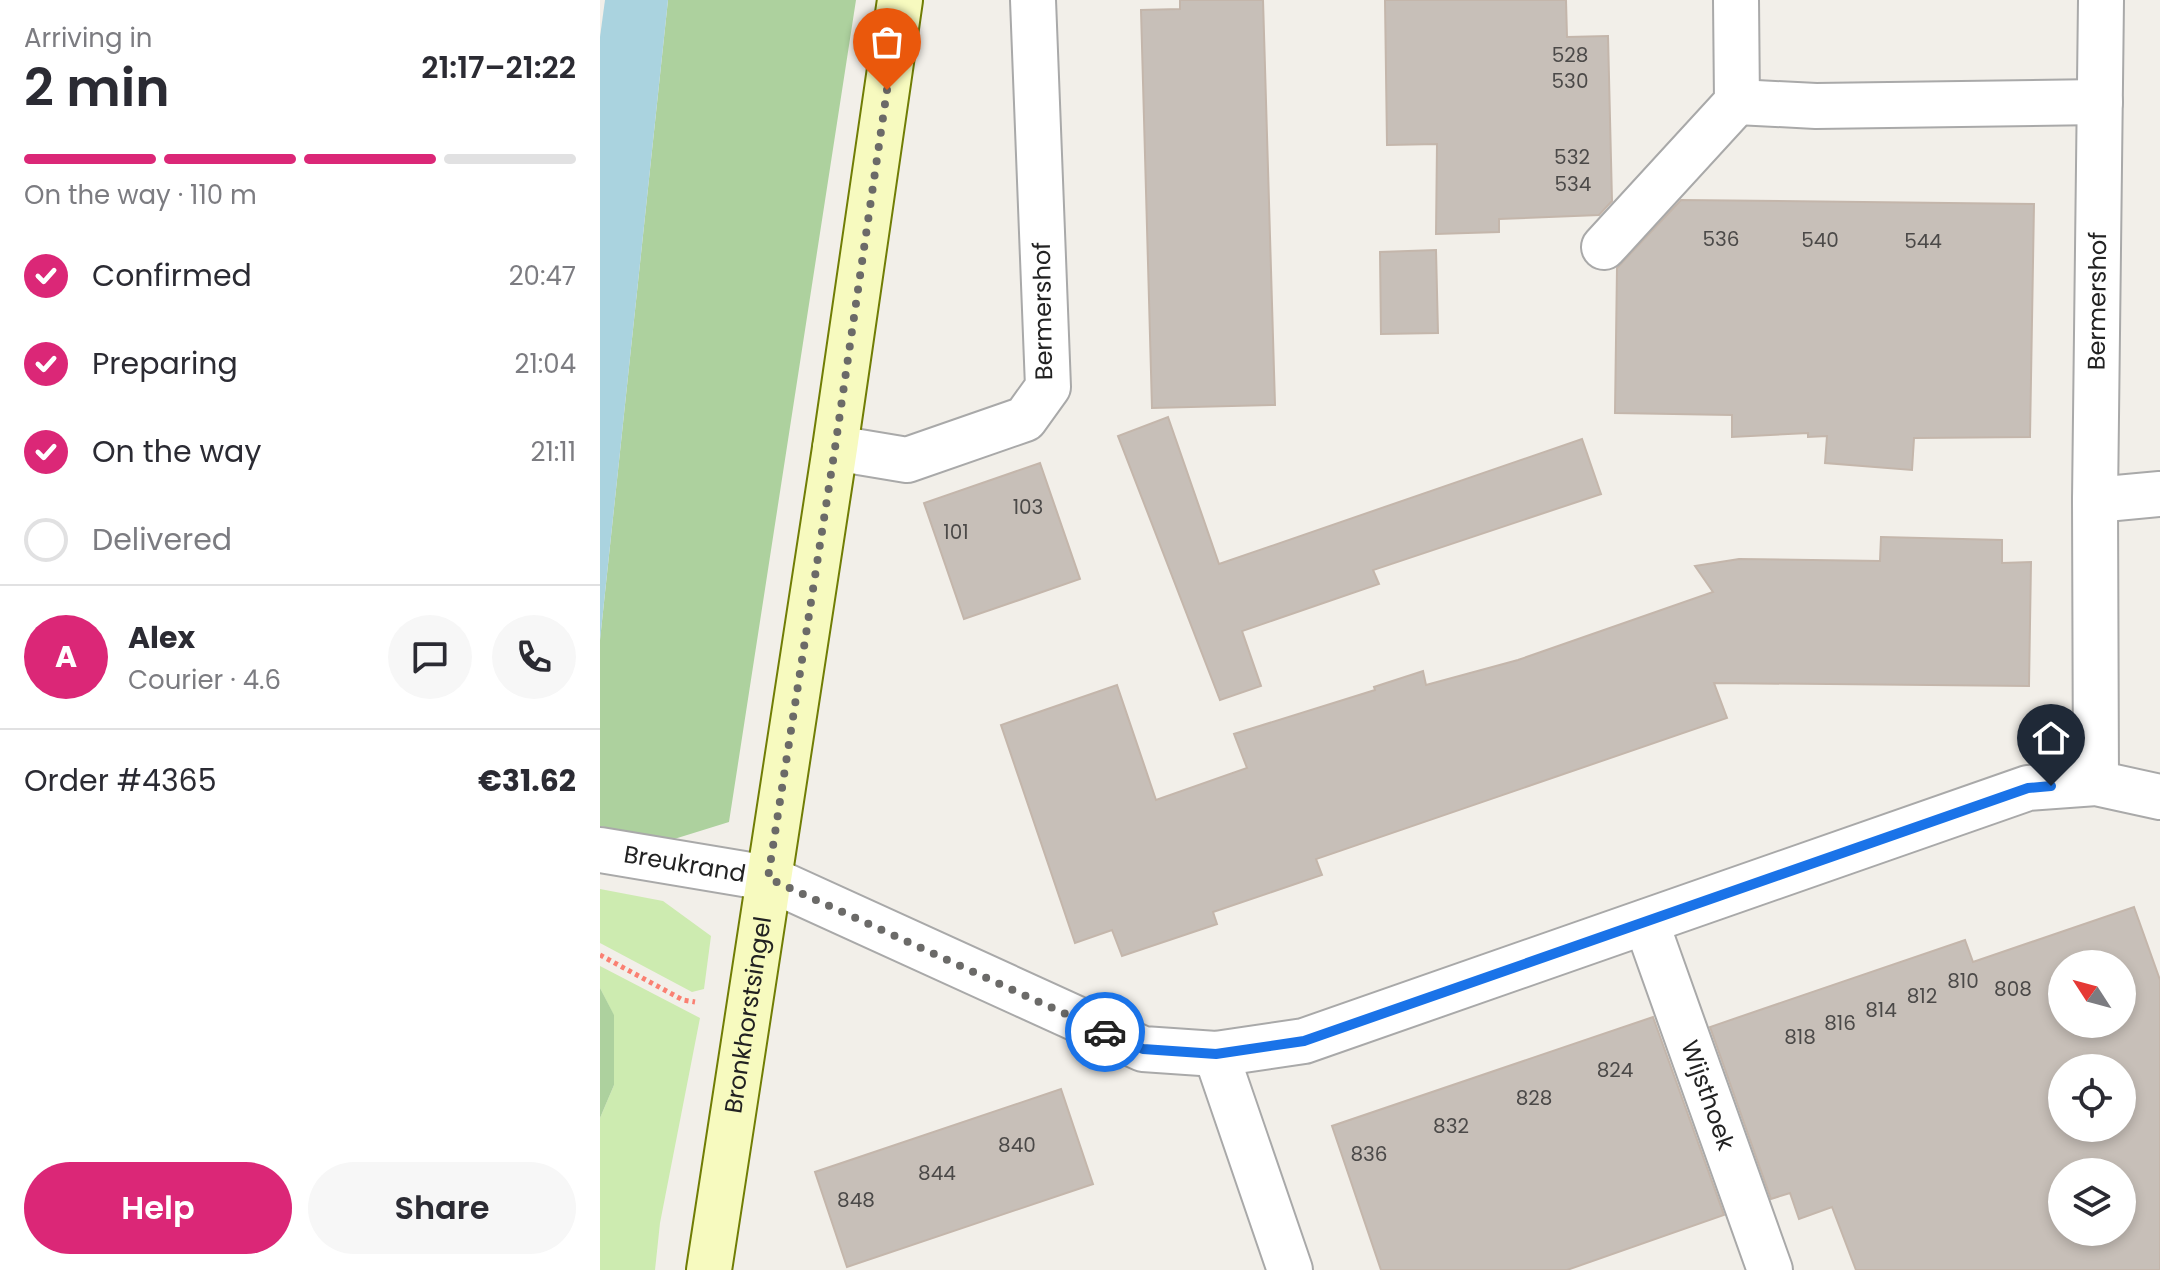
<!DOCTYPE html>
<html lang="en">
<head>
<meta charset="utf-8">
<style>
	:root { --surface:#fff; --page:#f7f7f7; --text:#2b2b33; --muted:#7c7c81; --line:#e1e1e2; --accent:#db2777 }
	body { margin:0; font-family:Poppins,sans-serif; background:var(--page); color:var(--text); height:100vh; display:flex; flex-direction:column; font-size:30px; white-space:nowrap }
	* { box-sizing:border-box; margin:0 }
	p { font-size:26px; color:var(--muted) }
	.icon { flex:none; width:44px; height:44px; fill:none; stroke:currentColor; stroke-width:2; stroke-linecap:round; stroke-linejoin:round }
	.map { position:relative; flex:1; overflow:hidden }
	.panel { display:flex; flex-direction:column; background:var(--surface); width:600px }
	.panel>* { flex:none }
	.needle { width:52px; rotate:306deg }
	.controls { position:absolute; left:1448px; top:950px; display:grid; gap:16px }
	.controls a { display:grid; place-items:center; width:88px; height:88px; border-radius:50%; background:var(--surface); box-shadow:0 4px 12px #0003; font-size:40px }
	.pin { position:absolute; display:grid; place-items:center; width:68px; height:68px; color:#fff; margin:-82px -34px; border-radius:50% 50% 50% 0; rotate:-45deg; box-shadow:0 0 8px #0007 }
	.pin .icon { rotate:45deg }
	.courier { position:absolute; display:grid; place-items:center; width:80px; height:80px; margin:-40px; border:6px solid #1a73e8; border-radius:50%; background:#fff; color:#222; box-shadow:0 2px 10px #0007 }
	.headline em { font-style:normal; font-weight:600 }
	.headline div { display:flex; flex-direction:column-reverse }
	.headline { display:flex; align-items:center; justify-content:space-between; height:136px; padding:0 24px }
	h1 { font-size:52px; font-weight:600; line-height:60px }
	.bar { display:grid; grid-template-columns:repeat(4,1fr); gap:12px 8px; align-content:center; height:96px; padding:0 24px }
	.bar i { height:10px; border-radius:6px; background:var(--line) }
	.bar .on { background:var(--accent) }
	.bar p { grid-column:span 4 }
	.line { display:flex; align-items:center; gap:20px; padding:0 24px; border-top:2px solid var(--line) }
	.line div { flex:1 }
	.round { display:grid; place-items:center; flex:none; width:84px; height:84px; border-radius:42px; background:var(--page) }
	ol { padding:0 24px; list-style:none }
	li { display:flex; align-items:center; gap:24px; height:88px }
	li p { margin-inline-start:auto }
	li .icon { padding:8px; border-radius:50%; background:var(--accent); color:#fff; stroke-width:4 }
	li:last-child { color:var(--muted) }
	li i { width:44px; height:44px; border:4px solid var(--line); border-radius:50% }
	.cta { display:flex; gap:16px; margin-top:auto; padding:16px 24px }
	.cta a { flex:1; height:92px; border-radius:48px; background:var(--accent); color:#fff; font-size:32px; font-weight:600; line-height:92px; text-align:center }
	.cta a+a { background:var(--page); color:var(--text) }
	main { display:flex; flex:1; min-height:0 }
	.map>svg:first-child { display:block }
	.grass { fill:#cdebb0 }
	.forest { fill:#add19e }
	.water { fill:#aad3df }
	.building { fill:#c7bfb8; stroke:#c4b6ab; stroke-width:2; fill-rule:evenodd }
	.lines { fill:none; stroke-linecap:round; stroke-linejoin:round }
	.street-casing { stroke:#a9a9a9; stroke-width:48 }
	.secondary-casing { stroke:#707d05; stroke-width:48 }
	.path { stroke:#fa8072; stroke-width:5; stroke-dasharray:4 4; stroke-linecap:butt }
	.street { stroke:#fff; stroke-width:44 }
	.secondary { stroke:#f7fabf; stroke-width:44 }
	.done { stroke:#6b6a68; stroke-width:8; stroke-dasharray:0 14.4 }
	.route { stroke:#1a73e8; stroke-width:10 }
	.labels { text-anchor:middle; stroke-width:8; stroke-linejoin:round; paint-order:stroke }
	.number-label { font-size:20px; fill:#4b4948 }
	.street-label { font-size:24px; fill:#222; stroke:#fff }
</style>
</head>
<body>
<main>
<section class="panel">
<div class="headline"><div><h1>2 min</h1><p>Arriving in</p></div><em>21:17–21:22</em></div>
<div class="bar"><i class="on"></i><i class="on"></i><i class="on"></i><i></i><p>On the way · 110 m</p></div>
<ol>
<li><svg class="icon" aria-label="check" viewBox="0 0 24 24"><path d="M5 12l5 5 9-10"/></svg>Confirmed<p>20:47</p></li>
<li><svg class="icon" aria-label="check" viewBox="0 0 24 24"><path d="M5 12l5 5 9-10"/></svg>Preparing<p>21:04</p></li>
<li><svg class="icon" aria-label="check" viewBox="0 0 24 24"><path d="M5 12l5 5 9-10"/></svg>On the way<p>21:11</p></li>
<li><i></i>Delivered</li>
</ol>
<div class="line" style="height:144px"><b class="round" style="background:var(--accent);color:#fff">A</b><div><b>Alex</b><p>Courier · 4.6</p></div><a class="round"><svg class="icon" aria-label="chat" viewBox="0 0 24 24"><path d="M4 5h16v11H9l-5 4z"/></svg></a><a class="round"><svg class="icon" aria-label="phone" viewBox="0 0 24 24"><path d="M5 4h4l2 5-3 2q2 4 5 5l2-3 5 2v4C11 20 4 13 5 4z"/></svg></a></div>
<div class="line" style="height:104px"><div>Order #4365</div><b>€31.62</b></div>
<div class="cta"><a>Help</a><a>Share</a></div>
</section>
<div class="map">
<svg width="1560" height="1270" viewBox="0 0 1560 1270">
	<rect width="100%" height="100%" fill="#f2efe9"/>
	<path class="grass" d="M0,889L63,901L111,936L104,989L92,992L0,943Z
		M0,966L100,1018L60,1223L55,1270H0V1118L14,1085V1016L0,988Z"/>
	<path class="forest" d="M68,0H256L129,822L71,840L0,826V640Z
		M0,988L14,1015V1085L0,1118Z"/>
	<path class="water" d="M5,0H68L0,640V37Z"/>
	<path class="building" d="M580,0H663L675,405L552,408L541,10L580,9Z
		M785,0H966L967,37L1008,36L1012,201L999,215L899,219V232L836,234L837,144L787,145Z
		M1081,200L1434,204L1430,437L1314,438L1312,470L1225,463L1227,436L1208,437V433L1132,437V415L1015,413L1017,268Z
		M836,250L838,333L781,334L780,252Z
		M568,417L619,564L982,439L1001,494L773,570L779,584L642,631L661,686L620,700L518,436Z
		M440,463L480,579L364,619L324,503Z
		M1281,537L1402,540V563L1431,562L1429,686L1114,683L1127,718L716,859L722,875L613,912L617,924L522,956L512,930L475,943L401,725L517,685L556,800L647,768L634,734L775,690L774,687L823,671L826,685L918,660L1113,592L1095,566L1139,559L1280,561Z
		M1534,907L1560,980V1270H1256L1232,1207L1199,1219L1190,1193L1171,1199L1110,1027L1365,940L1373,962ZM1462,964H1522V1024H1462ZM1462,1068H1522V1128H1462ZM1462,1172H1522V1232H1462Z
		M1053,1017L1124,1215L967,1270H781L732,1126Z
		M461,1089L493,1184L247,1267L215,1172Z"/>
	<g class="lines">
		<g class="street-casing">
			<g id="street">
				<path d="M1137,102L1216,106L1500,102"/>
				<path d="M1004,247L1137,102L1136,0"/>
				<path d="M235,448L307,460L425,419L448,387L433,0"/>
				<path d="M1495,500L1560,494"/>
				<path id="s1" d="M1496,783L1495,500L1501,0"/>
				<path id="s2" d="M0,850L168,878L543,1049L616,1054L704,1041L1428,788L1496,783L1560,797"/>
				<path id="s3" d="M1046,922L1170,1270"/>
				<path d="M616,1054L690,1270"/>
			</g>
		</g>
		<g class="secondary-casing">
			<g id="secondary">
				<path id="s4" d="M109,1270L235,448L300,0"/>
			</g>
		</g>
		<path class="path" d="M0,955L83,1000L95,1002"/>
		<use href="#street" class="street"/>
		<use href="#secondary" class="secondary"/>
	</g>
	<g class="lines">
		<path class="done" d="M287,90L235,448L168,878L505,1032"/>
		<path class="route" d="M505,1032L543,1049L616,1054L704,1041L1428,788L1451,786"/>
	</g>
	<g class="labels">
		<g class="number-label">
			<text x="970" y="62">528</text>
			<text x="970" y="88">530</text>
			<text x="972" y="164">532</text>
			<text x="973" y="191">534</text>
			<text x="1121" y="246">536</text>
			<text x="1220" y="247">540</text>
			<text x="1323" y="248">544</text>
			<text x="428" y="514">103</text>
			<text x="356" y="539">101</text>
			<text x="1363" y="988">810</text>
			<text x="1413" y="996">808</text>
			<text x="1322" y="1003">812</text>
			<text x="1281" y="1017">814</text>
			<text x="1240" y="1030">816</text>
			<text x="1200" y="1044">818</text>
			<text x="1015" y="1077">824</text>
			<text x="934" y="1105">828</text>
			<text x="851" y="1133">832</text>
			<text x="417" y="1152">840</text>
			<text x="769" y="1161">836</text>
			<text x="337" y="1180">844</text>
			<text x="256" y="1207">848</text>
		</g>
		<g class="street-label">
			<text dy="8" stroke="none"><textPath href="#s1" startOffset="482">Bermershof</textPath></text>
			<text transform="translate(443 311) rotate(-91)" y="8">Bermershof</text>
			<text dy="8" stroke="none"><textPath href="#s2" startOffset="86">Breukrand</textPath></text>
			<text dy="8" stroke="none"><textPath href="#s4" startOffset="258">Bronkhorstsingel</textPath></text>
			<text dy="8" stroke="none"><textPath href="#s3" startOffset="184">Wijsthoek</textPath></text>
		</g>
	</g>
</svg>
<div class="controls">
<a><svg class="needle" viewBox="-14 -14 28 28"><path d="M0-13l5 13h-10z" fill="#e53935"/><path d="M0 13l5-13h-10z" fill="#7c7c81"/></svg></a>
<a><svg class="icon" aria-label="locate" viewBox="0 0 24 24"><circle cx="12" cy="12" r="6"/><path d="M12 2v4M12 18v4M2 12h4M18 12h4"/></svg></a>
<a><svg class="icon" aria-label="layers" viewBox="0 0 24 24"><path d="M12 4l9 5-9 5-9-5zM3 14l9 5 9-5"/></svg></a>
</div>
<div class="pin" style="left:287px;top:90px;background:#ea580c"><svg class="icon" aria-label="bag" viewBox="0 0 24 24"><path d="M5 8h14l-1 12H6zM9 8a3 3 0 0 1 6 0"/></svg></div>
<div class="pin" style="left:1451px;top:786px;background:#1f2937"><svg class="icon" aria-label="home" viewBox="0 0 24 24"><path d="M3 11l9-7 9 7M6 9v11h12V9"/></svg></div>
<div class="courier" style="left:505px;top:1032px"><svg class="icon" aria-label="car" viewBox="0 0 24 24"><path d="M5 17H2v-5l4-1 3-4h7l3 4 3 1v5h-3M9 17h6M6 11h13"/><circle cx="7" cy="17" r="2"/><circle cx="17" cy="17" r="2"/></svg></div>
</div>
</main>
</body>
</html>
